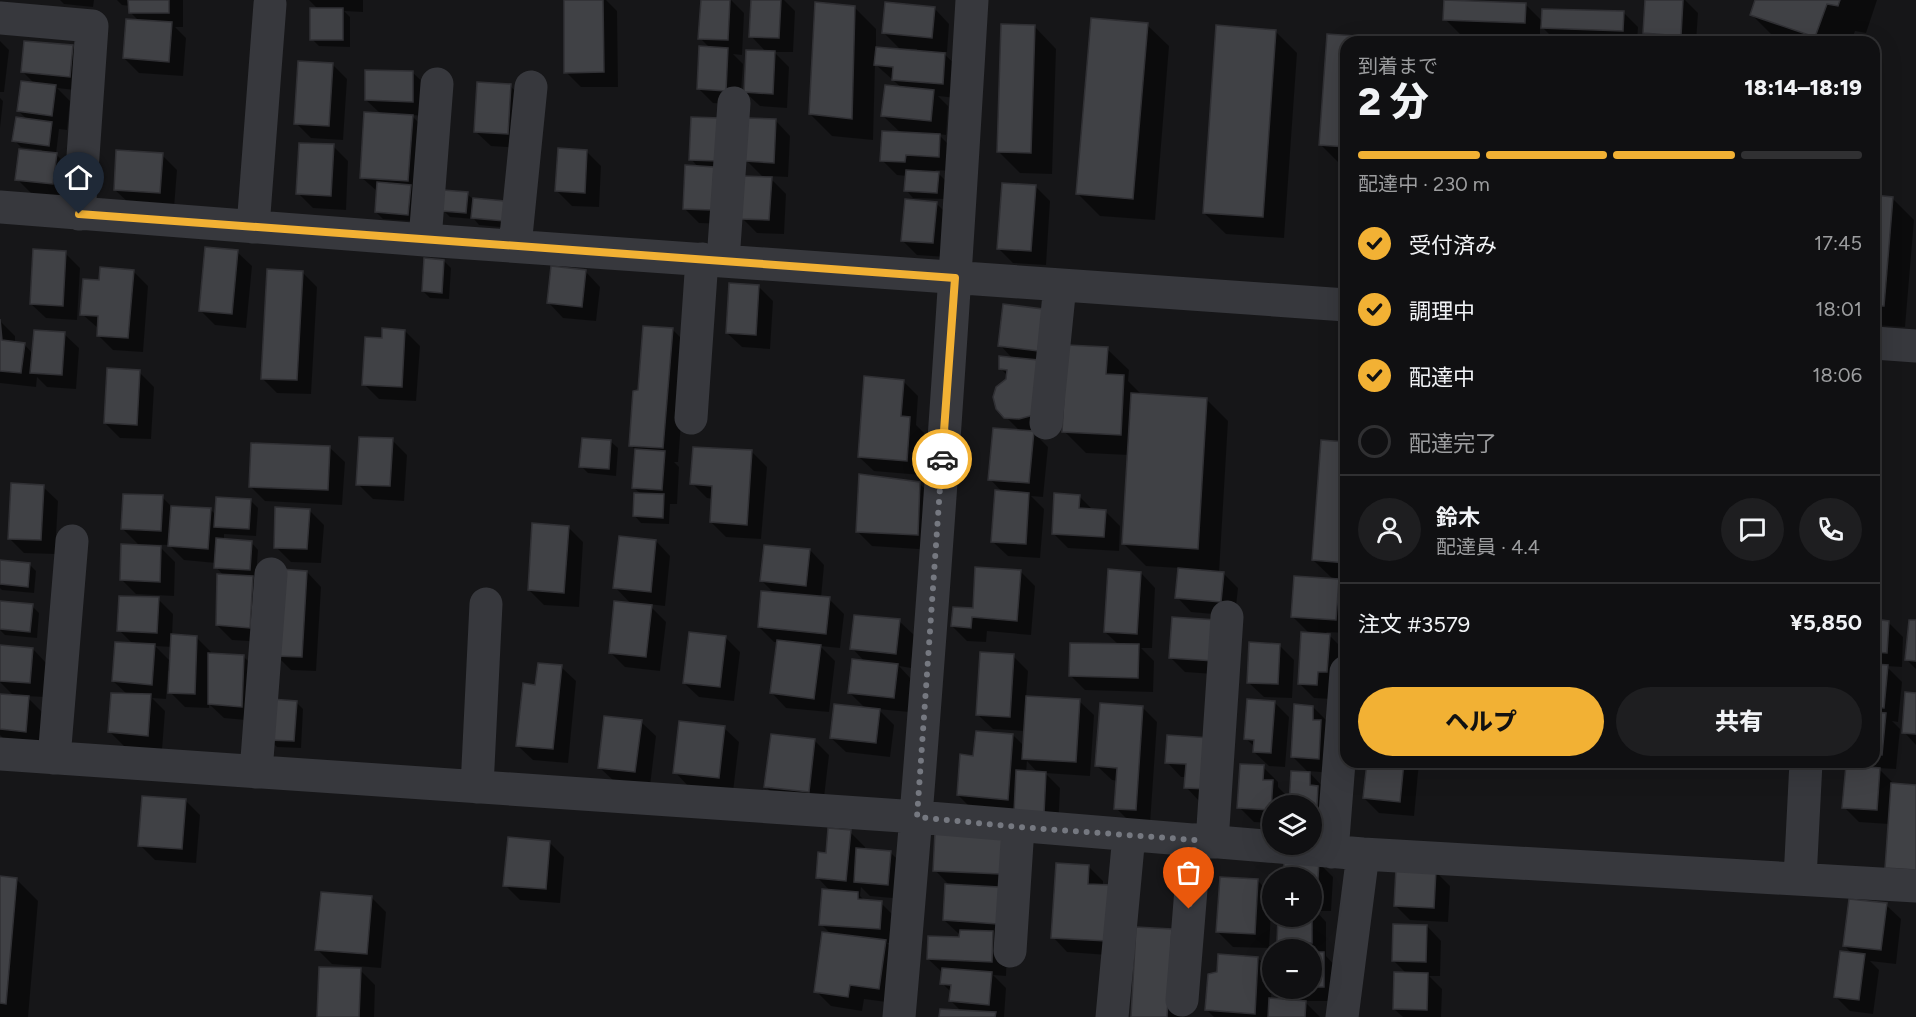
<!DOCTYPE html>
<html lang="ja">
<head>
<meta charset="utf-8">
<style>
	:root { --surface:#101012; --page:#1e1e20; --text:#f1f3f6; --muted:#9c9d9f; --line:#303032; --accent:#f2b134 }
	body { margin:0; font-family:Figtree,"Noto Sans JP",sans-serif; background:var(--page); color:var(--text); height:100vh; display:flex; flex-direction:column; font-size:22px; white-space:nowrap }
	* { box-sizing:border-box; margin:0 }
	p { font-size:20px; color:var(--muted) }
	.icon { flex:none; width:33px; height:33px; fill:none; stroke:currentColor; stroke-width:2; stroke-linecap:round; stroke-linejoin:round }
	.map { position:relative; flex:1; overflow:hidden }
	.side { position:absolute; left:1340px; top:36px; width:540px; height:732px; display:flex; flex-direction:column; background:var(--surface); border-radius:18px; box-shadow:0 6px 24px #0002,0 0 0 2px var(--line) }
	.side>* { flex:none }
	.controls { position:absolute; left:1262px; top:795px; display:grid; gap:12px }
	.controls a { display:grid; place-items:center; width:60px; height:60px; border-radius:50%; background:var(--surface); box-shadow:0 6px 24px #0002,0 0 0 2px var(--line); font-size:30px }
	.pin { position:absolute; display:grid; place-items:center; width:51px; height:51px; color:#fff; margin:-62px -26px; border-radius:50% 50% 50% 0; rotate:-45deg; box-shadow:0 0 6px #0007 }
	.pin .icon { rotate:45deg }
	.courier { position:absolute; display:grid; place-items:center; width:60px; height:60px; margin:-30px; border:4px solid #f2b134; border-radius:50%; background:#fff; color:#222; box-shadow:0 2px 8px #0007 }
	.head em { font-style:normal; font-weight:800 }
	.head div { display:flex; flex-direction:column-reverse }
	.head { display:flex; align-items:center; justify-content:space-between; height:102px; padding:0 18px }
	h1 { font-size:39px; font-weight:800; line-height:45px }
	.bar { display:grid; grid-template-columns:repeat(4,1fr); gap:9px 6px; align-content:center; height:72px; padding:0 18px }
	.bar i { height:8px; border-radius:4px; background:var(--line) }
	.bar .active { background:var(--accent) }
	.bar p { grid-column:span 4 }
	.line { display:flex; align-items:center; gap:15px; padding:0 18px; border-top:2px solid var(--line) }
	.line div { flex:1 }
	.round { display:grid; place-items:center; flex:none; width:63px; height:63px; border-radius:32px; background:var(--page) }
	ol { padding:0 18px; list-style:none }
	li { display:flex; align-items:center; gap:18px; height:66px }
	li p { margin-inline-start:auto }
	li .icon { padding:6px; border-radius:50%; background:var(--accent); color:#111; stroke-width:4 }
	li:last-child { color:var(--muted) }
	li i { width:33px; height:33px; border:3px solid var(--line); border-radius:50% }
	.action { display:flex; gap:12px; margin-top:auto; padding:12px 18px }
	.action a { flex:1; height:69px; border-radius:36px; background:var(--accent); color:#111; font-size:24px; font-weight:800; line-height:69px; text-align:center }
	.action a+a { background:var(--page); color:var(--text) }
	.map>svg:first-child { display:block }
	.shadow { fill:#0007; fill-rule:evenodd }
	.building { fill:#404145; stroke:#303034; stroke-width:1.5 }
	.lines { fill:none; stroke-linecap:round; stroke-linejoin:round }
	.minor { stroke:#37383d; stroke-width:33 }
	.done { stroke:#757880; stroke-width:6; stroke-dasharray:0 10.8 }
	.route { stroke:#f2b134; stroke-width:8 }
</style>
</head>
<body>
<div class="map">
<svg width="1916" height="1017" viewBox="0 0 1916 1017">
	<rect width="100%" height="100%" fill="#161618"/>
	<path class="shadow" d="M60,0H94L93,7L64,4Z
		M117,0H183V27H175L186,38L183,76L139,73L124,58L139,21L131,13L130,6L122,5Z
		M309,0H363V12L344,11L350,17V47L319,46L312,39L319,10Z
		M565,0H606L617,11L618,87H581L566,72Z
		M702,0H731L744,13L742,55L733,54L743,64L740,105L713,103L698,88L710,48L700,38Z
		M753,0H784L795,11L793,52H774L789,67L787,108L760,106L745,92L766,52L751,36Z
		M1647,0H1685L1698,13L1696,42H1654L1645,32Z
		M1757,0H1877L1866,33L1855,31L1851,42H1779L1752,15Z
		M1525,4L1543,22L1623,12L1638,27L1637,42H1557L1540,25V37L1460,34L1445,19Z
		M854,7L876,29V49L917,52V49L899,48L884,33L935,9L949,24L947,52H942L960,69L957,98L938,96L948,106L946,135L938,134L954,150L953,171L935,170L945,180L944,199L913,198L906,190L907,176L897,175L882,160L901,133L883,116L903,89L875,64L873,140L832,136L810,114Z
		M1147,25L1169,46L1155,220L1100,216L1078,194Z
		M1035,27L1056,49L1052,174L1020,173L998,151Z
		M1275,31L1297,53L1284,238L1226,234L1204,213Z
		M1329,36L1402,42H1346V166H1342L1320,144Z
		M0,41L9,50L4,92H0Z
		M72,47L87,62L84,91L57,88L70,101L67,130L59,129L56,154L71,170L68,198L32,194L17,179L41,153L42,150L21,147L14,140L28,120L18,111L35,84L22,71Z
		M332,64L347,79L343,140L311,138L296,123Z
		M413,73L428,87L427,116L411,115L427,131L414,221L383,219L376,212L378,192L361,177L381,114L366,100Z
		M510,86L525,100L522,148L491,146L476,132Z
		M0,98L3,101L0,128Z
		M693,118L733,175L726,224L699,223L684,208L699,168L691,159Z
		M776,121L790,136L788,177L768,176L786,194L784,234L757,233L742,218L764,178L746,160Z
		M333,146L348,161L346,210L313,208L298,193Z
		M586,151L601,166L599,207L572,206L557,191Z
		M162,155L177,170L174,208L130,204L115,190Z
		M1036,187L1050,201L1046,265L1013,263L998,248Z
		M467,194L473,199L510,228L479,225L474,219L450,217L443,210Z
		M1874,197L1892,198L1914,220L1905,327L1874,325Z
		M936,203L951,218L947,257L917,255L902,240Z
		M237,252L252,266L246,328L215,325L200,310Z
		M65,253L80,268L77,320L46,318L31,304Z
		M444,261L451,268L449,299L430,298L423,291Z
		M133,271L148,286L143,352L113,350L98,335L99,329L82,314L100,282Z
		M302,272L317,287L311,394L277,393L262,378Z
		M586,272L600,287L596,321L563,318L549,303Z
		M759,287L773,301L770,349L742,347L727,333Z
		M1042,310L1034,433L1048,447L1043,497L1031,496L1044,509L1040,558L1008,556L993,542L1003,493L990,479L1020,431L1005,416L1008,376L1001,369L1013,359L1000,345Z
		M0,321L15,336V343L24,344L33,354L64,334L79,348L76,389L47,387L37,377L36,387L0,383Z
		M672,329L687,344L678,462H674L679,467L677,504H670L669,524L641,523L634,515L641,494L634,488L637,451L630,445L640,391Z
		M405,331L420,346L416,401L379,399L364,384L383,340Z
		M1107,349L1129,370L1128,381L1143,396L1206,399L1228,421L1219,573H1223L1238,588L1235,616L1191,612L1177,597L1179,568L1146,566L1124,544L1129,455L1086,453L1064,431Z
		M139,372L154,387L151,439L120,438L105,423Z
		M903,381L918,396L916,425L924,433L921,475L874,471L859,457Z
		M392,440L407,455L404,501L373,499L358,484Z
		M610,441L618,448L616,476L588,473L581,466Z
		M1346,444V582H1340L1346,588V633L1326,632L1344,650L1341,686L1331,699L1314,698L1299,683L1310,634L1292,616L1334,580L1313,560Z
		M330,448L345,462L342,505L265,501L250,486Z
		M752,452L767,467L761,539L726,537L711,522L713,499L707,498L692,483Z
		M919,483L934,498L933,550L872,546L858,532Z
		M43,487L58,501L55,554L24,553L9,538Z
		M1079,496L1093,510L1105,511L1120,526L1119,551L1068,548L1053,533Z
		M162,497L173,508L210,509L216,515L251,501L258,508L256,536L224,534V541L251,542L258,550L256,577L251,576L267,593L264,642L232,640L217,625L224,576L216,567V563L184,560L169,545L138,544L123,529Z
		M310,511L324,525L321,563L291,562L276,547Z
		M568,527L583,542L579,607L544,605L529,590Z
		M656,541L670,556L665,606L648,604L666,622L660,671L625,667L610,652L632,605L615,587Z
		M161,548L175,562L174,596L136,594L121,579Z
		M810,550L824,565L821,598L829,599L844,614L840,648L820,646L835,661L829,712L786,708L772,693L778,642H774L759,627L774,593L762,581Z
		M0,561L29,564L36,571L34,593L2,590L0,588Z
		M1020,571L1035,586L1031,635L987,631L986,642L967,641L952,626Z
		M307,572L321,587L316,671L291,670L276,655Z
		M1141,573L1155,588L1152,648H1141L1154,661L1153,692L1085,690L1071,676L1119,645L1105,632Z
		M158,599L173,614L172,636L196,637L211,652V655L243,656L258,671L256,721L224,718L209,704V708L185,707L170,692L171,671H168L166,699L152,698L165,711L162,750L124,746L109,731L128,695L113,681L133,644L119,630ZM155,646L172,647L171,662Z
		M0,603L32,606L39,613L37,638L5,635L0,630Z
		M1173,619L1228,675L1185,672L1170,657Z
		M899,621L914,635L911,668L899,666L912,680L909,712L878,709L894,725L890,757L846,752L831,738L866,709L850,693L865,662L852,648Z
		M1874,621L1888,622L1903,637L1902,667L1886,666L1902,682L1898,722L1892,721L1900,729L1896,769L1878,768L1894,784L1916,786L1889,824L1859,822L1844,807L1866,768L1860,762H1874Z
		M1916,622V669L1907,660Z
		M725,637L740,652L734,701L699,697L684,683Z
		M1279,645L1294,660L1292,698L1264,697L1249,683Z
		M33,649L47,664L44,697L26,696L43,713L40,746L8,743L0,735V695L15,697L0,682V658Z
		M1013,656L1028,671L1026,698L1079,701L1094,715L1090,776L1045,773L1060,788L1058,828L973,810L958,795L975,757L1013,735L1024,746L1025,731L993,729L978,715ZM1027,761L1038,773L1026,772Z
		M561,667L576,681L568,763L533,760L518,746L537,686Z
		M1916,694V745L1904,732Z
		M296,702L303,709L301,748L277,747L270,740Z
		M1274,702L1289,717L1285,767L1269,766L1254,752L1255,747L1245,738Z
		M1142,707L1157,722L1150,824L1131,823L1116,808L1118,781L1112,780L1097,766Z
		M1313,707L1328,722L1333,773L1308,771L1324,788L1330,839L1311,838L1309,773L1292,756Z
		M641,722L656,736L650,786L615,782L600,768Z
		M724,728L739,742L733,792L689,787L675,772Z
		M814,740L829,755L823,806L780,801L766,787Z
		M1210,740L1200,802L1186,787V777H1181L1167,762Z
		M1368,762H1419L1414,816L1379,813L1364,798Z
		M1263,767L1278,782V787L1287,796L1286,806H1272V823L1254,822L1239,807Z
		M185,800L200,815L196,863L155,860L140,845Z
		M850,832L865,847L864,850L891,853L905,867L903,899L870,896L861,887L860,896L866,902L881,903L896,918L894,943H887L900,956L894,1003L864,999L862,1011L831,1006L816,991L831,934L821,924L831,892L818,878L827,855Z
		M1002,838L1007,948L1006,976L993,975L1006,988L1004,1017H941L962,1012L951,1001L952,993L942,983L943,973L928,959L961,938V934H959L944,920L950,886L935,870Z
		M550,843L564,857L560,903L520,900L505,885Z
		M1318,862L1333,877L1331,911H1316L1326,922V956L1338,969V1001H1304L1320,1017H1214L1207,1010L1258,958L1272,973L1271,1000L1296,1001L1283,988H1311V950H1287L1279,941L1311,916V878Z
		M1088,866L1103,881V886L1121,956L1067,952L1053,937Z
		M1435,871L1450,886L1448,922L1410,920L1396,906Z
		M0,878L16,879L38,901L28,1017H0Z
		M1257,880L1272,895L1269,948L1233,947L1218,932Z
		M372,898L386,912L381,968L332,964L317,949Z
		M1886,905L1901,919L1896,964L1870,961L1879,970L1873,1014L1850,1011L1836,997L1852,954L1844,945Z
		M1427,926L1441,941L1440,976H1429L1442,989L1441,1017H1403L1394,1009L1407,974L1393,960Z
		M1186,945L1182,1017H1132Z
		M360,970L375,985L374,1017H319Z"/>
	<path class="building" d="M128,0H169V13H129Z
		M564,0H603L604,72L564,73Z
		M701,0H730L728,40L698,39Z
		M751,0H781L779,38L749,37Z
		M1444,0L1526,3L1525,23L1443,20Z
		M1645,0H1683L1681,36L1643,33Z
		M1755,0H1840L1838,6L1827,4L1815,37L1750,15Z
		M815,2L855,6L852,119L809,114Z
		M885,2L935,7L932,38L882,33Z
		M310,8H343V40H310Z
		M1542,9L1624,11L1623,31L1541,28Z
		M1091,18L1148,23L1133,199L1076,194Z
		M126,19L172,22L169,62L123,58Z
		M1001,24L1035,25L1031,153L997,152Z
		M1216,25L1276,30L1263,217L1203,213Z
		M1327,34L1401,39V42H1346V147L1319,145Z
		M24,41L73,45L70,77L21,72Z
		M699,46L728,48L726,91L697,89Z
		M876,47L945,53L943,84L892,80L893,67L874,65Z
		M746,50L775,51L773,94L744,92Z
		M298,61L333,63L329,126L294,124Z
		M365,70L413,71V102L365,100Z
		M21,81L56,85L52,116L17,111Z
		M477,82L511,84L508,134L474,132Z
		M885,85L934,90L931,121L881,116Z
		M364,112L413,115L408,181L360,178Z
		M16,117L52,122L49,146L12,141Z
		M691,117L721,118L718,161L689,160Z
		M747,118L776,119L774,163L745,161Z
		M882,131L940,134L939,157L906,155L905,162L880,161Z
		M299,143L334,144L331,196L296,194Z
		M558,148L587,150L585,193L555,191Z
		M19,149L57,153L53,184L15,180Z
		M116,150L163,153L160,193L114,190Z
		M685,165L714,167L712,210L683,209Z
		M906,170L939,172L937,193L904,191Z
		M743,176L772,177L769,220L740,219Z
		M377,182L411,185L408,215L375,212Z
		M1002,183L1036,185L1031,251L997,249Z
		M443,190L468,192L466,213L442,211Z
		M1874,195L1893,197L1884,306H1874Z
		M473,198L505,201L504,221L471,218Z
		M905,199L937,202L933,243L901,241Z
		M205,247L238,250L232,314L199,311Z
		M33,249L66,251L63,306L30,304Z
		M424,258L444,260L442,293L422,291Z
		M551,266L586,270L582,307L547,303Z
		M100,267L134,270L128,338L97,336L98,316L80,315L83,279L99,280Z
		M267,269L303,271L297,380L261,379Z
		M729,283L759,285L756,335L726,333Z
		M1003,304L1043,309L1038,351L998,346Z
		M0,319L2,340L25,343L21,373L0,371Z
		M643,326L673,328L663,448L629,446L633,391L638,390Z
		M382,328L405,330L402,387L362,385L365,337L382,338Z
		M34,330L65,332L62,375L30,373Z
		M1067,345L1108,347L1106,374L1124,375L1121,435L1062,432Z
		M999,356L1038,360L1034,415L1019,419L1004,418L996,409L993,397L996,387L1006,379L1007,370L999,369Z
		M107,368L140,370L137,425L104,423Z
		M864,376L904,380L901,416L910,417L907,461L858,457Z
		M1131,393L1207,398L1198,549L1122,544Z
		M993,428L1034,431L1029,483L988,480Z
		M359,437L393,438L390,486L356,485Z
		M582,438L611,440L609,469L579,467Z
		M1321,440L1346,442V563L1312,560Z
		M251,443L330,446L328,490L249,487Z
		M693,447L752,450L747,525L710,522L712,486L690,484Z
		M635,449L665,451L662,490L632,488Z
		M859,474L920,482L918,535L856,532Z
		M11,483L44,485L41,540L8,539Z
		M995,490L1029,493L1026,544L991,542Z
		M634,493L664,494L663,518L633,516Z
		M1054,493L1080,495L1079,508L1106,510L1104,537L1052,534Z
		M123,494L163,495L161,531L121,529Z
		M216,497L251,499L249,529L214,527Z
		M171,506L211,508L208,549L168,546Z
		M275,507L310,509L307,549L274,548Z
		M532,523L569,526L564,593L528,590Z
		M619,536L656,540L651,592L613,588Z
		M216,538L252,541L250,570L214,568Z
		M121,544L161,546L160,582L120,580Z
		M764,545L810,549L806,586L760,581Z
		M0,560L30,563L28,587L0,584Z
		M975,567L1021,570L1017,621L972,617L971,628L951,626L953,607L973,608Z
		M1178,568L1224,572L1221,602L1175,598Z
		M280,569L307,571L302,657L275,656Z
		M1108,569L1141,572L1137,634L1104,632Z
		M217,574L253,576L250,628L216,625Z
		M1294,576L1339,579L1336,620L1291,617Z
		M761,591L830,597L826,634L758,627Z
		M119,596L159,597L157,633L117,631Z
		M0,601L33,604L30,632L0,629Z
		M614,601L652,605L646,657L609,653Z
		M854,615L900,619L896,654L850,649Z
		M1172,617L1217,620L1214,661L1169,658Z
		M1874,619L1889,621L1887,653L1874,652Z
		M1909,620H1916V661L1905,660Z
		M689,632L726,636L720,687L683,683Z
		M1301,632L1330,634L1327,672H1318L1317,685L1298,684Z
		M171,634L197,636L195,694L168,693Z
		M777,640L821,645L814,699L770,693Z
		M115,642L155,644L152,685L112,681Z
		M1249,642L1280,644L1278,684L1247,683Z
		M1070,643L1139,644L1138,678L1069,676Z
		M0,645L33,648L30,683L0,681Z
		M980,652L1014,654L1010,717L976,715Z
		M208,653L244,655L242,707L208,704Z
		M852,659L898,664L894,698L848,693Z
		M538,663L562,665L553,749L516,746L523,683L535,685Z
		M1874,664L1888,665L1884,708L1874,707Z
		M1905,692L1916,693V734L1902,733Z
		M111,693L151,694L148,736L108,732Z
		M0,694L29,696L26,732L0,729Z
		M1026,696L1080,699L1076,762L1022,759Z
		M271,699L297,701L294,741L268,740Z
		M1247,699L1275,701L1271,753L1253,752L1254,740L1244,739Z
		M1100,703L1143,706L1136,810L1114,809L1117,768L1095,766Z
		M834,704L880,709L876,743L830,738Z
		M1294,704L1313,706V720H1321L1319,759L1291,757Z
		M1874,712L1886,713L1882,755L1874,754Z
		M604,716L642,720L635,772L598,768Z
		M679,721L725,726L719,778L673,773Z
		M976,731L1013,734L1008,800L957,795L960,754L973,756Z
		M771,734L815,739L809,792L764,787Z
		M1167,735L1211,738L1208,789L1184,788L1186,764L1165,763Z
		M1367,762H1404L1400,802L1363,798Z
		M1240,764L1264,765L1263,780H1273L1271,810L1237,808Z
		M1846,765L1880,768L1877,810L1842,808Z
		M1016,770L1046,772L1044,814L1014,812Z
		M1291,771L1310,772V785L1318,786L1316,825L1311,824V806H1289Z
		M1891,783L1916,785V870L1885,868Z
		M142,796L186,799L182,849L138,846Z
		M828,828L851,830L846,881L816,878L818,852L826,853Z
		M935,832L1003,836L1000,874L933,871Z
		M508,837L550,841L546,889L503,886Z
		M856,848L891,851L888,885L854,882Z
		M1284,860H1319L1317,897H1311V878H1284Z
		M1056,863L1089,865L1088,884L1111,885L1107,941L1051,938Z
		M1396,868L1436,870L1434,908L1394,906Z
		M0,876L17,878L6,1004L0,1003Z
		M1220,877L1258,879L1255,934L1216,932Z
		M945,884L999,887L997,924L943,920Z
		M822,889L858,892V899L882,901L880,929L819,925Z
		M321,892L372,896L367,954L315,950Z
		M1849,899L1887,903L1881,950L1843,946Z
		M1311,906H1312V943L1277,942L1278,916H1311Z
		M1393,924L1427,925L1426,962L1392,961Z
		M1136,927L1172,929L1167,1017H1131Z
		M960,930L993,931L992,962L927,959L928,936L959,937Z
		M822,932L886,940L879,989L850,985L848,997L814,992Z
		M1840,951L1865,954L1859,1000L1834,997Z
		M1311,952H1324V987H1311Z
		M1218,954L1258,957L1255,1014L1205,1010L1208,974L1217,972Z
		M319,967L361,968L359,1017H317Z
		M942,968L992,972L989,1005L949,1001L951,985L940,984Z
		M1394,972L1428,973L1427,1010L1393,1009Z
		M1269,998L1306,1001L1305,1017H1268Z
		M940,1009L996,1012L995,1017H939Z"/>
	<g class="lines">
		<path class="minor" d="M0,18L92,26L79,214
			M0,207L425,240L1346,305
			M253,227L270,4
			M425,240L437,84
			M515,246L531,87
			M723,261L734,103
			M1874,343L1916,346
			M691,418L702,259
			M1046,423L1060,285
			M0,754L917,817L1363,854L1916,886
			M54,758L72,541
			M256,772L271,574
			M477,787L486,604
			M1212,842L1227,617
			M1332,852L1346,672
			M1800,879L1806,762
			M1010,951L1018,827
			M1182,1000L1195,840
			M899,1017C929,678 952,339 972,0
			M1112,1017L1129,835
			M1342,1017L1363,854"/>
	</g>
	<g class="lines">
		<path class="done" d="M942,459L917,817L1018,827L1195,840L1189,909"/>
		<path class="route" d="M79,214L955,278L942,459"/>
	</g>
</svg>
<div class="controls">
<a><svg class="icon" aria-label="layers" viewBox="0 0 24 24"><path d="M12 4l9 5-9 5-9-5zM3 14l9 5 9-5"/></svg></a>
<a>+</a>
<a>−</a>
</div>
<div class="pin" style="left:1189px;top:909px;background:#ea580c"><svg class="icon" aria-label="bag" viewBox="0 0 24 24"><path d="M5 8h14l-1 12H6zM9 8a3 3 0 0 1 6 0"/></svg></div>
<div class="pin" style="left:79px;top:214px;background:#1f2937"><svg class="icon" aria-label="home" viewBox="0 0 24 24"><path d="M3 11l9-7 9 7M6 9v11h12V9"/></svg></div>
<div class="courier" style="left:942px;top:459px"><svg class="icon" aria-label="car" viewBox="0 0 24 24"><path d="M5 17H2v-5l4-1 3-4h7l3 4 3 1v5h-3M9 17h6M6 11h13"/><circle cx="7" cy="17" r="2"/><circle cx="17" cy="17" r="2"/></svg></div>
<section class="side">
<div class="head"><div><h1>2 分</h1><p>到着まで</p></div><em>18:14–18:19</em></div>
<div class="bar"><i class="active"></i><i class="active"></i><i class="active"></i><i></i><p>配達中 · 230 m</p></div>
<ol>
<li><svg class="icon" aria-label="check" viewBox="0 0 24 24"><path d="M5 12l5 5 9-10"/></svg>受付済み<p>17:45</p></li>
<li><svg class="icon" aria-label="check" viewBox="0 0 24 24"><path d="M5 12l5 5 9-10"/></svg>調理中<p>18:01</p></li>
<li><svg class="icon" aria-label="check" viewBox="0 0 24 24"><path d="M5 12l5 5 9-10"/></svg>配達中<p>18:06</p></li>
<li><i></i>配達完了</li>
</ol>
<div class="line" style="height:108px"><a class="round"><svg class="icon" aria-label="person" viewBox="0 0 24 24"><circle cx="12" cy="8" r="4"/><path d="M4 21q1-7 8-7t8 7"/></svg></a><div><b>鈴木</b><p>配達員 · 4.4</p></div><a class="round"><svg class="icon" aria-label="chat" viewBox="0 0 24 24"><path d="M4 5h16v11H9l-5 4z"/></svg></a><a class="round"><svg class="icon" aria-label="phone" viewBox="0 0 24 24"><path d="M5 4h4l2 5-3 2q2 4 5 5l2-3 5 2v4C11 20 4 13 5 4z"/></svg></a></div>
<div class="line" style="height:78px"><div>注文 #3579</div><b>¥5,850</b></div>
<div class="action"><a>ヘルプ</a><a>共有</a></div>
</section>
</div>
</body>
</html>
